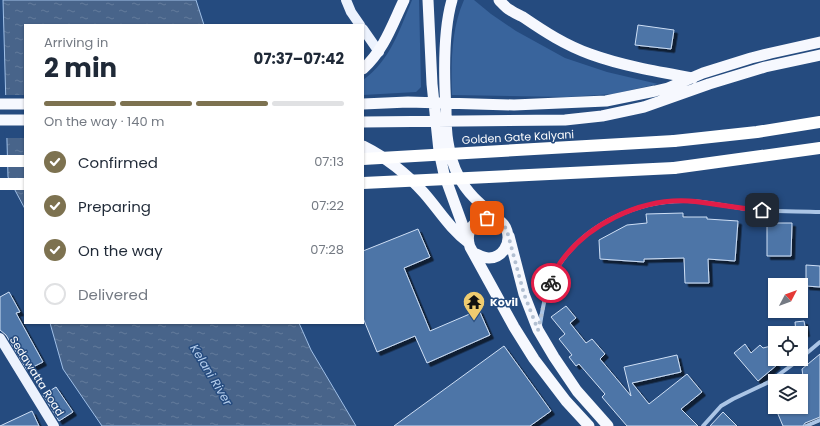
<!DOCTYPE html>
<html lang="en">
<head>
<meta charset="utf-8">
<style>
	:root { --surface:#fff; --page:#f6f6f7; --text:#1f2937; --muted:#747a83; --line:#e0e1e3; --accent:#7d7250 }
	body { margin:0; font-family:Poppins,sans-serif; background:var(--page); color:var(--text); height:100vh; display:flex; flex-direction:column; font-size:15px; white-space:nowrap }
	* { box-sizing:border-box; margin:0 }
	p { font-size:13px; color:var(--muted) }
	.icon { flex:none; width:22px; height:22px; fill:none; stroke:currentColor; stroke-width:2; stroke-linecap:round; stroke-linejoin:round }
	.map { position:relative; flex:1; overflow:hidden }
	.drawer { position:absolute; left:24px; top:24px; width:340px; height:300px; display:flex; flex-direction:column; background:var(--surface); border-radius:0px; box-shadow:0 1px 3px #0004 }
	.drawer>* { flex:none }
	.needle { width:26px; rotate:49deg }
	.controls { position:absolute; left:768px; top:278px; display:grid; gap:8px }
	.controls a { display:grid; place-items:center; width:40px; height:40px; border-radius:0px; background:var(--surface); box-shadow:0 1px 3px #0004; font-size:20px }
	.pin { position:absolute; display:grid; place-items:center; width:34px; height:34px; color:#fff; margin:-17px; border-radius:8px; box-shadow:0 2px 6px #0006 }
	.courier { position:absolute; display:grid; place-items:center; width:40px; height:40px; margin:-20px; border:3px solid #e11d48; border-radius:50%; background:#fff; color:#222; box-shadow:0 1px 5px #0007 }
	.headline em { font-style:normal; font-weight:700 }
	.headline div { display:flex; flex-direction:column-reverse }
	.headline { display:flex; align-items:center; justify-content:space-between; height:68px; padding:0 20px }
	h1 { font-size:26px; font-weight:700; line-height:30px }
	.bar { display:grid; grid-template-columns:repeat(4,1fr); gap:6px 4px; align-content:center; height:48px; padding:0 20px }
	.bar i { height:5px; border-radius:3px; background:var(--line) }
	.bar .active { background:var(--accent) }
	.bar p { grid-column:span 4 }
	ol { padding:0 20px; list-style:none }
	li { display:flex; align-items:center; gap:12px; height:44px }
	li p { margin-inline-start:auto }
	li .icon { padding:4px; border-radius:50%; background:var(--accent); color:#fff; stroke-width:4 }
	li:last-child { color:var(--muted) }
	li i { width:22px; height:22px; border:2px solid var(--line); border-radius:50% }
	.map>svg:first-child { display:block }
	.grass { fill:#39649c }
	.water { fill:url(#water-ripples); stroke:#9fbfe7 }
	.pier { fill:#254b7f }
	.building { fill:#4d74a7; stroke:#cedff5; filter:url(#shadow) }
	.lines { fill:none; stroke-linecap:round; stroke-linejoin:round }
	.minor { stroke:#abc5e6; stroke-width:4 }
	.primary { stroke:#ecf2fd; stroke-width:10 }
	.trunk { stroke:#f6f8fe; stroke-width:11 }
	.motorway { stroke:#fff; stroke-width:12 }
	.motorway-bridge { stroke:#fff; stroke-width:12 }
	.done { stroke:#b3c0d2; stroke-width:4; stroke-dasharray:0 7.2 }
	.route { stroke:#e11d48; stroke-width:5 }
	.labels { text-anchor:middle; stroke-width:3; stroke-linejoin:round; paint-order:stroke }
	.street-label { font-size:11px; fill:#fff; stroke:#254b7f }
	.poi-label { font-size:11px; font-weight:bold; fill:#fff; stroke:#254b7f; text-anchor:start }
	.water-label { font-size:12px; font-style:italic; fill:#b6cfee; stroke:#254b7f }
</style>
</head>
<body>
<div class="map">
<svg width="820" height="426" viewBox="0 0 820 426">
	<defs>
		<pattern id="water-ripples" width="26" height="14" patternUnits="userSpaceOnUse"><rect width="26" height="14" fill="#48648a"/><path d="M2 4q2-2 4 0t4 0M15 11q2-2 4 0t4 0" fill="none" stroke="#637b9c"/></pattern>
		<filter id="shadow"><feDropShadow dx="3.5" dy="3.5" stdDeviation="0" flood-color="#0009"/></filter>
	</defs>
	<rect width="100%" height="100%" fill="#254b7f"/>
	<path class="grass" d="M412,0H419L421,87L416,92L363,95V80C390,61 400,29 412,0Z
		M464,0H474L491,14L516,31L565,58L607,72L658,84L613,94L567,97L452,95C451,64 451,29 464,0Z"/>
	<path class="water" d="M3,0H196L204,25H25V209L8,177Z
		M50,323H299L311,350L356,426H102L63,369Z"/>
	<path class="pier" d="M4,95H25V138H5Z"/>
	<path class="building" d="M638,25L674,30L671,49L635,45Z
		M683,213V217H707V219L738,221L735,261L708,259L709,283H685L684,258L644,259V262L600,259L599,240L627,225L647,223L646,214Z
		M767,223H792L791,256H767Z
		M418,229L430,257L404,268L430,331L479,310L490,335L427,363L415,336L377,352L363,318V251Z
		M806,265L820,266V287L806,286Z
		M9,292L20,312L16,313L43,362L27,370L6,335L0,330V297Z
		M566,306L576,318L570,323L586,343L592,339L605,354L600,359L631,396L624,367L677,355L681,372L632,383L649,404L687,374L702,392L681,409L698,426H627L602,397L605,394L579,364L576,366L569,357L572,355L559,339L565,334L551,317Z
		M804,321L806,333H796L795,322Z
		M745,344L751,353L760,345L763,348L775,345V361H774L777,365L758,381L734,353Z
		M504,346L551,411L530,426H394Z
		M820,354V417L805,423L803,426H783L775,407H801V393L805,392L802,369Z
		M56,387L73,412L59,421L43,395Z
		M32,411L39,426H0Z
		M723,412L737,426H710Z"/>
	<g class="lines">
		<path class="minor" d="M540,325C543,305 547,284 558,267C584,224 638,200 687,201C707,201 727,207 747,209C771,212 796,211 820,212
			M801,358L820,342
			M703,426L721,406L733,399L769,382L800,359
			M806,426L820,420"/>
		<path class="primary" d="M346,0L351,12L360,25
			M363,29L379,52
			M0,338L54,426"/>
		<path class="trunk" d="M428,0L432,84L439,151L444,174L468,240
			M452,0C443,31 444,77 446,109C446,120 446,132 448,142C450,155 453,166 459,177C468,195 483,206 498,219
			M499,0C502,3 506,8 510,10C514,13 519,15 523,17C545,32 565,45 590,54C623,66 659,72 693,78
			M363,69C384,50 392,25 404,0
			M0,104H25
			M363,104L408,102L514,105L606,101L655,91L668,88L703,73L751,58L771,53L820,42
			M0,120H25
			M363,122L565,120L602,116L644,107L709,84L765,67L820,55
			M363,146C387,158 406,173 424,193C439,210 450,229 469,243
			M509,236L524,294L538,330L554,357L577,391L608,426
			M474,253C479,255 483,258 489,258C502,258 511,244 507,231C499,206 460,219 470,247L514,327L534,359L566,401L589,426"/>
		<path class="motorway" d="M674,141L757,132L820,122
			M0,161H25
			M674,168L820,148
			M0,184H25"/>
		<path class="motorway-bridge" d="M363,159L674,141
			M363,183L674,168"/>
	</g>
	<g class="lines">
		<path class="done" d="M487,218C496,218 503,222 507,231L524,294L538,330L544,303L551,283"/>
		<path class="route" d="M551,283C553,278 555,271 558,266C585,225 640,198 689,201C714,203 737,209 762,210"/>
	</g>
	<defs>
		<g id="temple-pin" transform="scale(1.15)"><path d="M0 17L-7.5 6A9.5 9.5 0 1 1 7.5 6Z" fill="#efcc6f" stroke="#254b7f"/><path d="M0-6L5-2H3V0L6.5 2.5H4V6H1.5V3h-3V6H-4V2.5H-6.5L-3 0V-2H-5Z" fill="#111"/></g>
	</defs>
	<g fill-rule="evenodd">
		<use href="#temple-pin" x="474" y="302"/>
	</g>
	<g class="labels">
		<g class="street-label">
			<text transform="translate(518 137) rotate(-3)" y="4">Golden Gate Kalyani</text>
			<text transform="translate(37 376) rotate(58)" y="4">Sedawatta Road</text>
		</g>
		<g class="poi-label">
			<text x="490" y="306">Kovil</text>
		</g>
		<g class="water-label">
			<text transform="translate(211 375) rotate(59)" y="4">Kelani River</text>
		</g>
	</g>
</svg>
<div class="controls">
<a><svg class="needle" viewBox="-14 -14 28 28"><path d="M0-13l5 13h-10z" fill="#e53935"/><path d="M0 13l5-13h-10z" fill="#747a83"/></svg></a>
<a><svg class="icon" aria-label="locate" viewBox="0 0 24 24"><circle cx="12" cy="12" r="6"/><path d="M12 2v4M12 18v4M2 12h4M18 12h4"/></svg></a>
<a><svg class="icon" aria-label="layers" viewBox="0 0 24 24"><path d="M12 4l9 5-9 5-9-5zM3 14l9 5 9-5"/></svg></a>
</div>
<div class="pin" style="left:487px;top:218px;background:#ea580c"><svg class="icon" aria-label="bag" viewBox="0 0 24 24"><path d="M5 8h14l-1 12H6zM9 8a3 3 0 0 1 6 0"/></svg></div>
<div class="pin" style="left:762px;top:210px;background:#1f2937"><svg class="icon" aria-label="home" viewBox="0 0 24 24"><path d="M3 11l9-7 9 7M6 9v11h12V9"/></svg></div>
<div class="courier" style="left:551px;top:283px"><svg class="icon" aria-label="bike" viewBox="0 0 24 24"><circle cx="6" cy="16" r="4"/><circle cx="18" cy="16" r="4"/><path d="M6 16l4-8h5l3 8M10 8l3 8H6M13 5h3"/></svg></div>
<section class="drawer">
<div class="headline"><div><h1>2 min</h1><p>Arriving in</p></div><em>07:37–07:42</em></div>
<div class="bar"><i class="active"></i><i class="active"></i><i class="active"></i><i></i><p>On the way · 140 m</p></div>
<ol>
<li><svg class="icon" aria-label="check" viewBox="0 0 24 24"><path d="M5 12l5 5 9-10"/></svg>Confirmed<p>07:13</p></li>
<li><svg class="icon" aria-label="check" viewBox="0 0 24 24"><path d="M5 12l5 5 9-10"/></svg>Preparing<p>07:22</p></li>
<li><svg class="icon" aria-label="check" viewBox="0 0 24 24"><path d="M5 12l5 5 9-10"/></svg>On the way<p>07:28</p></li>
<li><i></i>Delivered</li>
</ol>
</section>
</div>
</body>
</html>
